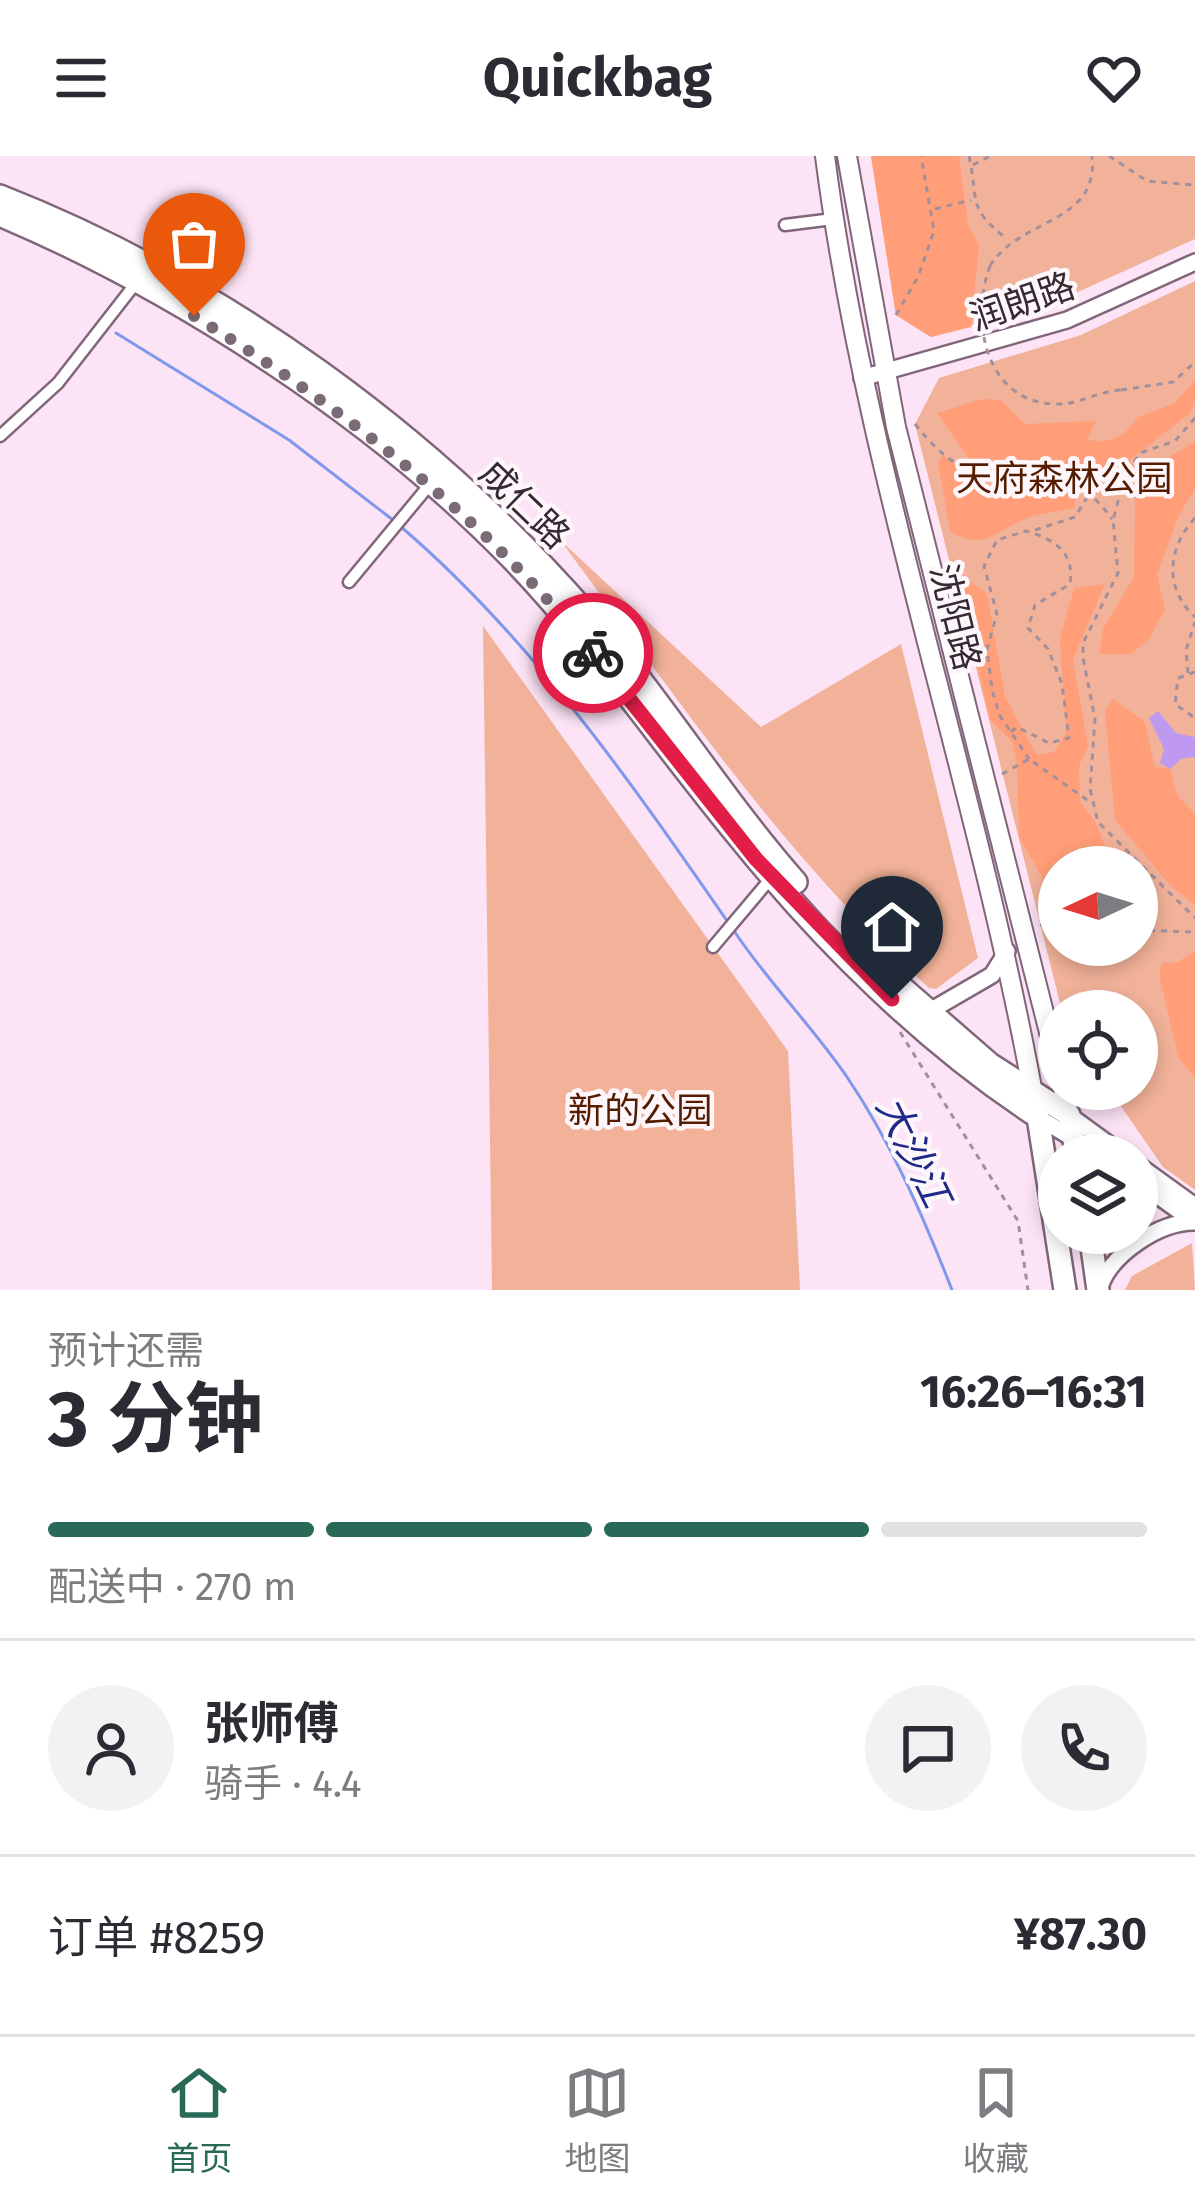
<!DOCTYPE html>
<html lang="zh">
<head>
<meta charset="utf-8">
<style>
	:root { --surface:#fff; --page:#f2f2f3; --text:#2b2b33; --muted:#7c7c81; --line:#e1e1e2; --accent:#296958 }
	body { margin:0; font-family:"Fira Sans","Noto Sans SC",sans-serif; background:var(--page); color:var(--text); height:100vh; display:flex; flex-direction:column; font-size:45px; white-space:nowrap }
	* { box-sizing:border-box; margin:0 }
	p { font-size:39px; color:var(--muted) }
	.icon { flex:none; width:66px; height:66px; fill:none; stroke:currentColor; stroke-width:2; stroke-linecap:round; stroke-linejoin:round }
	.map { position:relative; height:1134px; overflow:hidden }
	.panel { display:flex; flex-direction:column; background:var(--surface); flex:1 }
	.panel>* { flex:none }
	.needle { width:78px; rotate:266deg }
	.controls { position:absolute; left:1038px; top:690px; display:grid; gap:24px }
	.controls a { display:grid; place-items:center; width:120px; height:120px; border-radius:50%; background:var(--surface); box-shadow:0 6px 18px #0003; font-size:60px }
	.pin { position:absolute; display:grid; place-items:center; width:102px; height:102px; color:#fff; margin:-123px -51px; border-radius:50% 50% 50% 0; rotate:-45deg; box-shadow:0 0 12px #0007 }
	.pin .icon { rotate:45deg }
	.courier { position:absolute; display:grid; place-items:center; width:120px; height:120px; margin:-60px; border:9px solid #e11d48; border-radius:50%; background:#fff; color:#222; box-shadow:0 3px 15px #0007 }
	.overview em { font-style:normal; font-weight:700 }
	.overview div { display:flex; flex-direction:column-reverse }
	.overview { display:flex; align-items:center; justify-content:space-between; height:204px; padding:0 48px }
	h1 { font-size:78px; font-weight:700; line-height:90px }
	.bar { display:grid; grid-template-columns:repeat(4,1fr); gap:18px 12px; align-content:center; height:144px; padding:0 48px }
	.bar i { height:15px; border-radius:9px; background:var(--line) }
	.bar .active { background:var(--accent) }
	.bar p { grid-column:span 4 }
	.line { display:flex; align-items:center; gap:30px; padding:0 48px; border-top:3px solid var(--line) }
	.line div { flex:1 }
	.round { display:grid; place-items:center; flex:none; width:126px; height:126px; border-radius:63px; background:var(--page) }
	header { display:flex; justify-content:space-between; align-items:center; height:156px; padding:0 48px; background:var(--surface); font-size:54px; font-weight:700 }
	.tabs { display:flex; justify-content:space-around; align-items:center; height:168px; border-top:3px solid var(--line); background:var(--surface); font-size:33px; color:var(--muted) }
	.tabs a { display:grid; justify-items:center; gap:6px }
	.tabs .active { color:var(--accent) }
	.map>svg:first-child { display:block }
	.green { fill:#f2b299; fill-rule:evenodd }
	.forest { fill:#ff9e78 }
	.lines { fill:none; stroke-linecap:round; stroke-linejoin:round }
	.stream { stroke:#8098ec; stroke-width:3 }
	.building { fill:#bf99ef }
	.street-casing { stroke:#81667a; stroke-width:15 }
	.secondary-casing { stroke:#81667a; stroke-width:20 }
	.primary-casing { stroke:#81667a; stroke-width:22 }
	.highway-casing { stroke:#81667a; stroke-width:26 }
	.path { stroke:#a28f9c; stroke-width:3; stroke-dasharray:6 6; stroke-linecap:butt }
	.street { stroke:#fff; stroke-width:10 }
	.secondary { stroke:#fff; stroke-width:15 }
	.primary { stroke:#fff; stroke-width:18 }
	.highway { stroke:#fff; stroke-width:21 }
	.path-bridge { stroke:#a28f9c; stroke-width:3; stroke-dasharray:6 6; stroke-linecap:butt }
	.done { stroke:#7b6b76; stroke-width:12; stroke-dasharray:0 21.6 }
	.route { stroke:#e11d48; stroke-width:15 }
	.labels { text-anchor:middle; stroke-width:9; stroke-linejoin:round; paint-order:stroke }
	.street-label { font-size:36px; fill:#362a32; stroke:#fdf7fb }
	.park-label { font-size:36px; fill:#561c00; stroke:#fdf7fb }
	.water-label { font-size:39px; font-style:italic; fill:#202988; stroke:#fdf7fb }
</style>
</head>
<body>
<header><svg class="icon" aria-label="menu" viewBox="0 0 24 24"><path d="M4 6h16M4 12h16M4 18h16"/></svg>Quickbag<svg class="icon" aria-label="heart" viewBox="0 0 24 24"><path d="M12 20l-8-8c-3-5 5-10 8-4 3-6 11-1 8 4z"/></svg></header>
<div class="map">
<svg width="1195" height="1134" viewBox="0 0 1195 1134">
	<rect width="100%" height="100%" fill="#fce3f5"/>
	<path class="green" d="M871,0H1195V83L1069,140L931,181L896,159Z
		M1195,125V1034L1163,1011L1109,933H1137V855H1062L915,268L939,222L1081,179ZM1059,711H1137V789H1059Z
		M561,385L761,571L901,488L978,802L936,833L929,832C785,703 675,539 561,385Z
		M483,470L788,895L800,1134H492Z
		M1192,1087L1195,1134H1125L1132,1120Z"/>
	<path class="forest" d="M871,0H959L968,68L979,89L971,171L931,181L896,159Z
		M1195,224V248L1189,258L1112,318L1083,311L1027,314L1008,304L969,303L937,257L982,243L1001,244L1025,268L1096,265L1087,283C1106,290 1128,280 1136,262L1175,247Z
		M1195,285V333L1179,359L1157,418L1165,454L1149,483L1131,498H1099L1103,473L1134,421L1135,337L1146,316Z
		M943,299L989,336L1018,341L1069,335L1077,337L1074,352C1059,355 1042,357 1027,362C996,374 984,397 950,375L938,306Z
		M968,424L987,438L1005,540L1036,599L1054,596L1066,577L1060,482L1074,432L1105,428L1073,504L1088,590L1079,610L1080,646L1095,665L1114,711H1059V751L1019,681L1017,606L1012,585L990,564L962,445Z
		M1113,543L1144,565L1155,611L1170,613L1177,639L1195,658V749L1172,731L1115,664L1105,555Z
		M1195,795V922L1178,901L1159,818L1163,806L1176,807Z"/>
	<g class="lines">
		<path class="stream" d="M116,177L289,284L393,364
			M400,370C535,485 640,639 741,785C774,832 815,874 847,921C891,986 924,1062 952,1134"/>
	</g>
	<path class="building" d="M1158,555L1176,577L1195,581V601L1181,603L1170,613L1160,607L1164,593L1149,562Z"/>
	<g class="lines">
		<g class="street-casing">
			<path id="street" d="M785,69L833,63
				M0,280L58,227L139,123
				M349,426L431,327
				M713,791L772,721"/>
		</g>
		<g class="secondary-casing">
			<path id="secondary" d="M862,222L1067,164L1195,106
				M930,855L992,819L1007,795
				M1069,959L1124,999
				M1038,961L1099,999
				M1137,1008L1195,1050
				M1137,1025L1193,1065
				M1100,1131C1111,1098 1159,1066 1194,1066"/>
		</g>
		<g class="primary-casing">
			<path id="primary" d="M825,0C866,320 977,626 1034,943
				M847,0L896,271L1059,916
				M1063,933L1069,959"/>
		</g>
		<g class="highway-casing">
			<path id="highway" d="M0,40C224,128 431,279 589,460C663,545 722,642 796,726
				M0,59C179,135 375,262 511,402C595,489 663,590 740,683C824,787 926,888 1038,961L1065,1134
				M890,821L990,908L1069,959L1077,999
				M1090,1077L1098,1134"/>
		</g>
		<path class="path" d="M969,0C979,45 966,51 1007,83
			M1109,0L1147,25L1195,29
			M973,9L990,0
			M935,53L971,44
			M990,110C1020,61 1099,69 1092,0
			M896,159L918,121L934,75L921,0
			M1121,234L1173,226L1195,206
			M1195,262L1175,285L1140,297L1125,319L1113,364L1118,417L1083,487V502L1095,563L1090,633L1098,666L1195,762
			M915,268C940,300 968,322 1010,327C1059,333 1077,314 1112,363
			M1195,362C1167,392 1164,433 1195,461
			M1035,374L1075,361L1088,340
			M1195,516L1178,522L1175,548L1195,562
			M1188,517L1186,494L1195,466
			M1011,576L1017,571L1049,587L1069,582L1062,528L1048,493L1028,472L1035,449L1070,428C1075,396 1054,383 1026,375L997,384L984,410L997,458L987,493L992,534L1000,560L1029,603
			M1002,618L1029,603L1090,646
			M1040,769L1059,770
			M1137,774L1195,776
			M900,876L1018,1065L1028,1134"/>
		<use href="#street" class="street"/>
		<use href="#secondary" class="secondary"/>
		<use href="#primary" class="primary"/>
		<use href="#highway" class="highway"/>
		<path class="path-bridge" d="M990,110C970,162 984,247 1056,248C1078,249 1098,235 1121,234"/>
	</g>
	<g class="lines">
		<path class="done" d="M194,160C343,252 483,360 593,497"/>
		<path class="route" d="M593,497L756,703L892,843"/>
	</g>
	<g class="labels">
		<g class="street-label">
			<text transform="translate(1022 145) rotate(-19)" y="13">润朗路</text>
			<text transform="translate(525 348) rotate(44)" y="13">成仁路</text>
			<text transform="translate(956 461) rotate(76)" y="13">沈阳路</text>
		</g>
		<g class="park-label">
			<text x="1064" y="335">天府森林公园</text>
			<text x="640" y="967">新的公园</text>
		</g>
		<g class="water-label">
			<text transform="translate(914 995) rotate(64)" y="14">大沙江</text>
		</g>
	</g>
</svg>
<div class="controls">
<a><svg class="needle" viewBox="-14 -14 28 28"><path d="M0-13l5 13h-10z" fill="#e53935"/><path d="M0 13l5-13h-10z" fill="#7c7c81"/></svg></a>
<a><svg class="icon" aria-label="locate" viewBox="0 0 24 24"><circle cx="12" cy="12" r="6"/><path d="M12 2v4M12 18v4M2 12h4M18 12h4"/></svg></a>
<a><svg class="icon" aria-label="layers" viewBox="0 0 24 24"><path d="M12 4l9 5-9 5-9-5zM3 14l9 5 9-5"/></svg></a>
</div>
<div class="pin" style="left:194px;top:160px;background:#ea580c"><svg class="icon" aria-label="bag" viewBox="0 0 24 24"><path d="M5 8h14l-1 12H6zM9 8a3 3 0 0 1 6 0"/></svg></div>
<div class="pin" style="left:892px;top:843px;background:#1f2937"><svg class="icon" aria-label="home" viewBox="0 0 24 24"><path d="M3 11l9-7 9 7M6 9v11h12V9"/></svg></div>
<div class="courier" style="left:593px;top:497px"><svg class="icon" aria-label="bike" viewBox="0 0 24 24"><circle cx="6" cy="16" r="4"/><circle cx="18" cy="16" r="4"/><path d="M6 16l4-8h5l3 8M10 8l3 8H6M13 5h3"/></svg></div>
</div>
<section class="panel">
<div class="overview"><div><h1>3 分钟</h1><p>预计还需</p></div><em>16:26–16:31</em></div>
<div class="bar"><i class="active"></i><i class="active"></i><i class="active"></i><i></i><p>配送中 · 270 m</p></div>
<div class="line" style="height:216px"><a class="round"><svg class="icon" aria-label="person" viewBox="0 0 24 24"><circle cx="12" cy="8" r="4"/><path d="M4 21q1-7 8-7t8 7"/></svg></a><div><b>张师傅</b><p>骑手 · 4.4</p></div><a class="round"><svg class="icon" aria-label="chat" viewBox="0 0 24 24"><path d="M4 5h16v11H9l-5 4z"/></svg></a><a class="round"><svg class="icon" aria-label="phone" viewBox="0 0 24 24"><path d="M5 4h4l2 5-3 2q2 4 5 5l2-3 5 2v4C11 20 4 13 5 4z"/></svg></a></div>
<div class="line" style="height:156px"><div>订单 #8259</div><b>¥87.30</b></div>
</section>
<nav class="tabs">
<a class="active"><svg class="icon" aria-label="home" viewBox="0 0 24 24"><path d="M3 11l9-7 9 7M6 9v11h12V9"/></svg>首页</a>
<a><svg class="icon" aria-label="map" viewBox="0 0 24 24"><path d="M3 6l6-2 6 2 6-2v14l-6 2-6-2-6 2zM9 4v14M15 6v14"/></svg>地图</a>
<a><svg class="icon" aria-label="saved" viewBox="0 0 24 24"><path d="M7 4h10v16l-5-4-5 4z"/></svg>收藏</a>
</nav>
</body>
</html>
